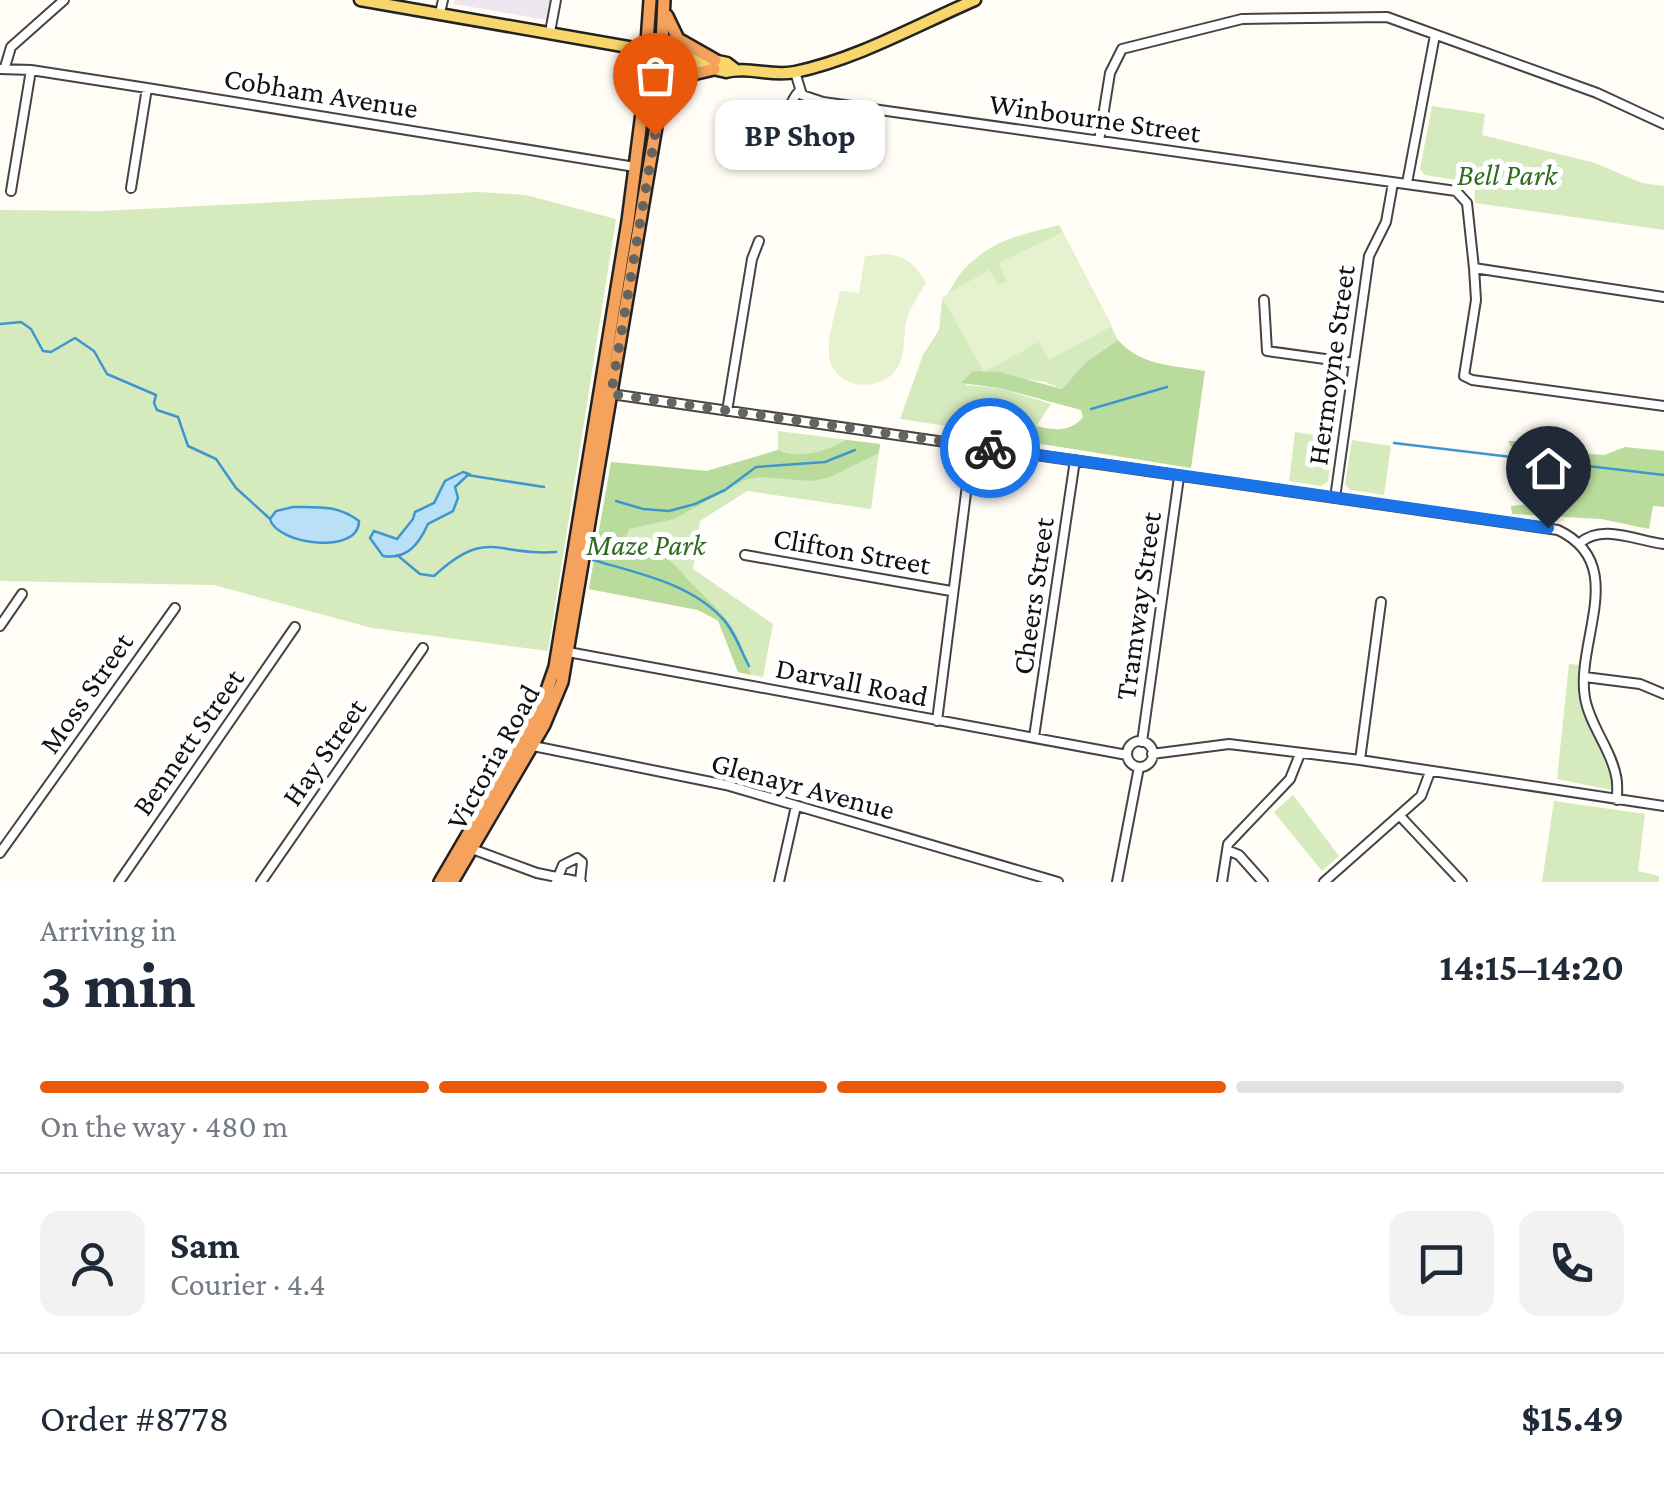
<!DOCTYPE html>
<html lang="en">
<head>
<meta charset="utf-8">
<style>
	:root { --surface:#fff; --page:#f2f2f3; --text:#1f2937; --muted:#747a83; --line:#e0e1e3; --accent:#ea580c }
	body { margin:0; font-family:"Crimson Pro",serif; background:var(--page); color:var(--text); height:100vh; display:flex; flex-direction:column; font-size:38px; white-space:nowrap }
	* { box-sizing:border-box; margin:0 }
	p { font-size:32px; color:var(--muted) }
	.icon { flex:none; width:55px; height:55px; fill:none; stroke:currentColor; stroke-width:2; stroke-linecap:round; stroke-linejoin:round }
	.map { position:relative; height:882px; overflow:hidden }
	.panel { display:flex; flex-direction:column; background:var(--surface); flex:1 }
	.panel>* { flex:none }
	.pin { position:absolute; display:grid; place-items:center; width:85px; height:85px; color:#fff; margin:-102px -42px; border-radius:50% 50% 50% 0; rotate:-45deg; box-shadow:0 0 10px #0007 }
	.pin .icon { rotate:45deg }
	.courier { position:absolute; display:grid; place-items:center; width:100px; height:100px; margin:-50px; border:8px solid #1a73e8; border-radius:50%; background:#fff; color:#222; box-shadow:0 2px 12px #0007 }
	.bubble { position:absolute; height:70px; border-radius:20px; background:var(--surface); box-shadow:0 2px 8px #0004; font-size:32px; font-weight:700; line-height:70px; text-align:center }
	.headline em { font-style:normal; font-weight:700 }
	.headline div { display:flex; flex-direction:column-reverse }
	.headline { display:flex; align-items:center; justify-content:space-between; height:170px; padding:0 40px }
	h1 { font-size:65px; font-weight:700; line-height:75px }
	.bar { display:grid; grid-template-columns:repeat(4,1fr); gap:15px 10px; align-content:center; height:120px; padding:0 40px }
	.bar i { height:12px; border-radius:8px; background:var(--line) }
	.bar .active { background:var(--accent) }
	.bar p { grid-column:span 4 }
	.line { display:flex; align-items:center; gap:25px; padding:0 40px; border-top:2px solid var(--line) }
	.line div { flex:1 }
	.round { display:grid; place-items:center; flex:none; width:105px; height:105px; border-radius:20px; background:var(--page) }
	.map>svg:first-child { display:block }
	.industrial { fill:#eee6ef }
	.green { fill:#d5ebbd }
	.forest { fill:#b9dc9c }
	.pitch { fill:#e6f2cf }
	.water { fill:#b9e0f7; stroke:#3f96cf; stroke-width:2.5 }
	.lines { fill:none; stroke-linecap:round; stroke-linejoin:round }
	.stream { stroke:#3f96cf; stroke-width:2.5 }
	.minor-casing { stroke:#444; stroke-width:12 }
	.major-casing { stroke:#222; stroke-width:15 }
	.highway-casing { stroke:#222; stroke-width:16 }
	.minor { stroke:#fff; stroke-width:8 }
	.major { stroke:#f9d66b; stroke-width:10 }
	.highway { stroke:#f5a25d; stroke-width:11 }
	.done { stroke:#646461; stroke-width:10; stroke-dasharray:0 18 }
	.route { stroke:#1a73e8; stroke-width:12 }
	.labels { text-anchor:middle; stroke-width:10; stroke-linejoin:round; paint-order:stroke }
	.street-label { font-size:30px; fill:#111; stroke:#fff }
	.park-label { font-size:30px; font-style:italic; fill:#2f6b1f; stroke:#fff }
</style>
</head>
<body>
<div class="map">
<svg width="1664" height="882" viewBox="0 0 1664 882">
	<rect width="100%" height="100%" fill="#fffdf5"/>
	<path class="industrial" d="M455,0H551L548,20L454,4Z"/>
	<path class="green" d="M1432,106L1485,114L1482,135L1595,163L1642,183L1664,186V230L1475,203L1474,183L1425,175L1420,169Z
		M479,192L526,195L616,219L548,651L372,628L214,585L0,581V210L102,211Z
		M1059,225L1118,340L1085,363L1062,389L1045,382L973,371L966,385L999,388L1051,404L1031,434L1023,433L1022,426L961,428L900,419L923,355L939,330L942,301C952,291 955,278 965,268C994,239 1021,235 1059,225Z
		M778,431L880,444L871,509L747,491L700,521L693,569L773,624L763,677L738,672L718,621L698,610L589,589L611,462L707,471L778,450Z
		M1295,432L1334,438L1328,482L1321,486L1289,481Z
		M1352,440L1391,446L1384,495L1351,490L1345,485Z
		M1569,664L1579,665L1578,694L1611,778V790L1557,779Z
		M1293,795L1339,856L1322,871L1274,812Z
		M1554,801L1645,814L1638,871L1659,876V882H1542Z"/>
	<path class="forest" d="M1118,340C1141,366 1172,365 1205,371L1191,468L1029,442L1036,426C1054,430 1070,433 1083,417L1081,410L999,388L961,383L973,371L1000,372L1062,389L1085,363Z
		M846,440L880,444L879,453L830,477L812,481L760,477L745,480L674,519L629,529L626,537C636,551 651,551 666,559C679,566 683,576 693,585C727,618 738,627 751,675L738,672L718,620L698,610L589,589L611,462L707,471L778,450C798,460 828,451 846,440Z
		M1508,441H1524L1557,452L1604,455L1625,447L1664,451V507L1653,506L1649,529L1601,519L1512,514L1511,506L1542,503L1548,486L1518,476L1522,464Z"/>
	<path class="pitch" d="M1063,232L1112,326L1049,360L1039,342L984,372L942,297L989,270L998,285L1007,281L998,263Z
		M888,254C907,257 916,265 926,283C920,294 911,306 907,318C903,332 906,351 899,365C886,392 839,392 830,361C825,342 836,311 840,291L859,293L865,256Z"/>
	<path class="water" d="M463,472L469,474L455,487L458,498L453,511L428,524C419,544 407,560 383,556L370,538L374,531L397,539L413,519L415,512L434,503L445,481Z
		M293,507C319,507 338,505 359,521C359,556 276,544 270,519L276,511Z"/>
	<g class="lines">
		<path class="stream" d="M0,324L21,322L31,329L43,351L51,352L75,338L94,351L107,374L156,395L154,403L157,410L178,417L188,446L216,459L236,488L269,518
			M1091,409L1167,387
			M1394,443L1664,475
			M467,475L544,487
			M616,501L643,509L669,511L695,504L725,490L756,467L825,462L855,450
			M397,555L420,574L434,576C488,526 496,557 556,552
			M593,560C637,573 689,583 722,618C734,630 741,651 749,666"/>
		<g class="minor-casing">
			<path id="minor" d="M440,13L443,0
				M550,32L556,0
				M5,67L11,47L64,0
				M0,69L31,70L147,88L635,167
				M795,72L802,95L823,102L1456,191L1467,203L1474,268L1664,297
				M1099,141L1110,73L1122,49L1242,19L1387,17L1597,93L1664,124
				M774,164C789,140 780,112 800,90
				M1407,183L1435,35
				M131,188L147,88
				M11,191L31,70
				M1474,268L1476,300L1464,376L1472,380L1664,406
				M1264,300L1267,351L1354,363
				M611,394L1558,530C1630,564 1575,641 1585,698C1590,726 1611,749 1616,776C1618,783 1617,792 1617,800
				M727,411L752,259L759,241
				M1335,498L1369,256L1386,222L1393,183
				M1580,543C1602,523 1637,541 1664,544
				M745,555L951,591
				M0,626L22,594
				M568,652L1127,755
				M1585,677L1640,684L1664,694
				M937,721L972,446
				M1034,737L1075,460
				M1127 754a13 13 0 1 1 26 0a13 13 0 1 1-26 0Z
				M1142,742L1179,477
				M533,746L726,785L1058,882
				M1152,754L1229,744L1360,760L1664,806
				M1360,760L1381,602
				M1400,816L1462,882
				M472,849L537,873L581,882
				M1227,850L1239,855L1263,882
				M0,853L175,608
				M119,882L295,627
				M261,882L423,648
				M556,882L563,865L577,858L582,862L580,882
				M779,882L796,806
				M1117,882L1139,767
				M1222,882L1228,844L1290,779L1300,754
				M1324,882L1421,796L1430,772"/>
		</g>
		<g class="major-casing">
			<path id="major" d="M360,0L634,48L662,49L727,63L736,70
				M658,56L726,72C748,66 772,77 795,72C857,59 917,25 975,0"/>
		</g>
		<g class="highway-casing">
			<path id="highway" d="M667,16L678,39L715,60
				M661,106L680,77L714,69
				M440,882L539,713L555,667L628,221L642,113L650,0
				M452,882L544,725L562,682L659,109L664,0"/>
		</g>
		<use href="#minor" class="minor"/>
		<use href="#major" class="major"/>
		<use href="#highway" class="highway"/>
	</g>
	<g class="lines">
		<path class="done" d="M655,135L611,394L990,448"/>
		<path class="route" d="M990,448L1548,528"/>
	</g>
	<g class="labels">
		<g class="street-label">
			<text transform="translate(321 93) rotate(9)" y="10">Cobham Avenue</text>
			<text transform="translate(1095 118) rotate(8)" y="10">Winbourne Street</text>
			<text transform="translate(1331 365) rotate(-82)" y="10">Hermoyne Street</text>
			<text transform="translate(852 551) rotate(10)" y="10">Clifton Street</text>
			<text transform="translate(1033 596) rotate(-82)" y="10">Cheers Street</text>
			<text transform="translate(1138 606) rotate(-82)" y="10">Tramway Street</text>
			<text transform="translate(852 682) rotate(11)" y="10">Darvall Road</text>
			<text transform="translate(86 693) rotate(-55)" y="10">Moss Street</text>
			<text transform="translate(188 742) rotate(-55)" y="10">Bennett Street</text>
			<text transform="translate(324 752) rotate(-55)" y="10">Hay Street</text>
			<text transform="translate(493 757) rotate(-61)" y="10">Victoria Road</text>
			<text transform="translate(803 786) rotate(15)" y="10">Glenayr Avenue</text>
		</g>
		<g class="park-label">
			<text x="1507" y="185">Bell Park</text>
			<text x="646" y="555">Maze Park</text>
		</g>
	</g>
</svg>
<div class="pin" style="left:655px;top:135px;background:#ea580c"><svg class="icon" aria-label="bag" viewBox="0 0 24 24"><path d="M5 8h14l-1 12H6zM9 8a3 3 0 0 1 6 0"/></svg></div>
<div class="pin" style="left:1548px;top:528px;background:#1f2937"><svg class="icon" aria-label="home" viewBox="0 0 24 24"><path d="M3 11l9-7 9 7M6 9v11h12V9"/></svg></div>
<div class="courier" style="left:990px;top:448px"><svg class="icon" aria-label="bike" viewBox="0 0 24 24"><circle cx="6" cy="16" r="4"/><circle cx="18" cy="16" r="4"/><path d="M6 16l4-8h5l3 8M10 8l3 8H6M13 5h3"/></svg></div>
<div class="bubble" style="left:715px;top:100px;width:170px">BP Shop</div>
</div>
<section class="panel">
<div class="headline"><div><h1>3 min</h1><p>Arriving in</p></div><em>14:15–14:20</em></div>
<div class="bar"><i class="active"></i><i class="active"></i><i class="active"></i><i></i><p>On the way · 480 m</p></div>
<div class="line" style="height:180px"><a class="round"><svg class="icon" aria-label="person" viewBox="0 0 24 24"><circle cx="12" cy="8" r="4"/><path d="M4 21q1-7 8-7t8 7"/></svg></a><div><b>Sam</b><p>Courier · 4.4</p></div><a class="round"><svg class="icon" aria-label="chat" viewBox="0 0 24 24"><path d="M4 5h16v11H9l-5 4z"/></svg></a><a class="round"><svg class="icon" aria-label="phone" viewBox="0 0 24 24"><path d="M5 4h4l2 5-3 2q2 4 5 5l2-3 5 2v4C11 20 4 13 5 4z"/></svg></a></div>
<div class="line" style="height:130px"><div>Order #8778</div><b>$15.49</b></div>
</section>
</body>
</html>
